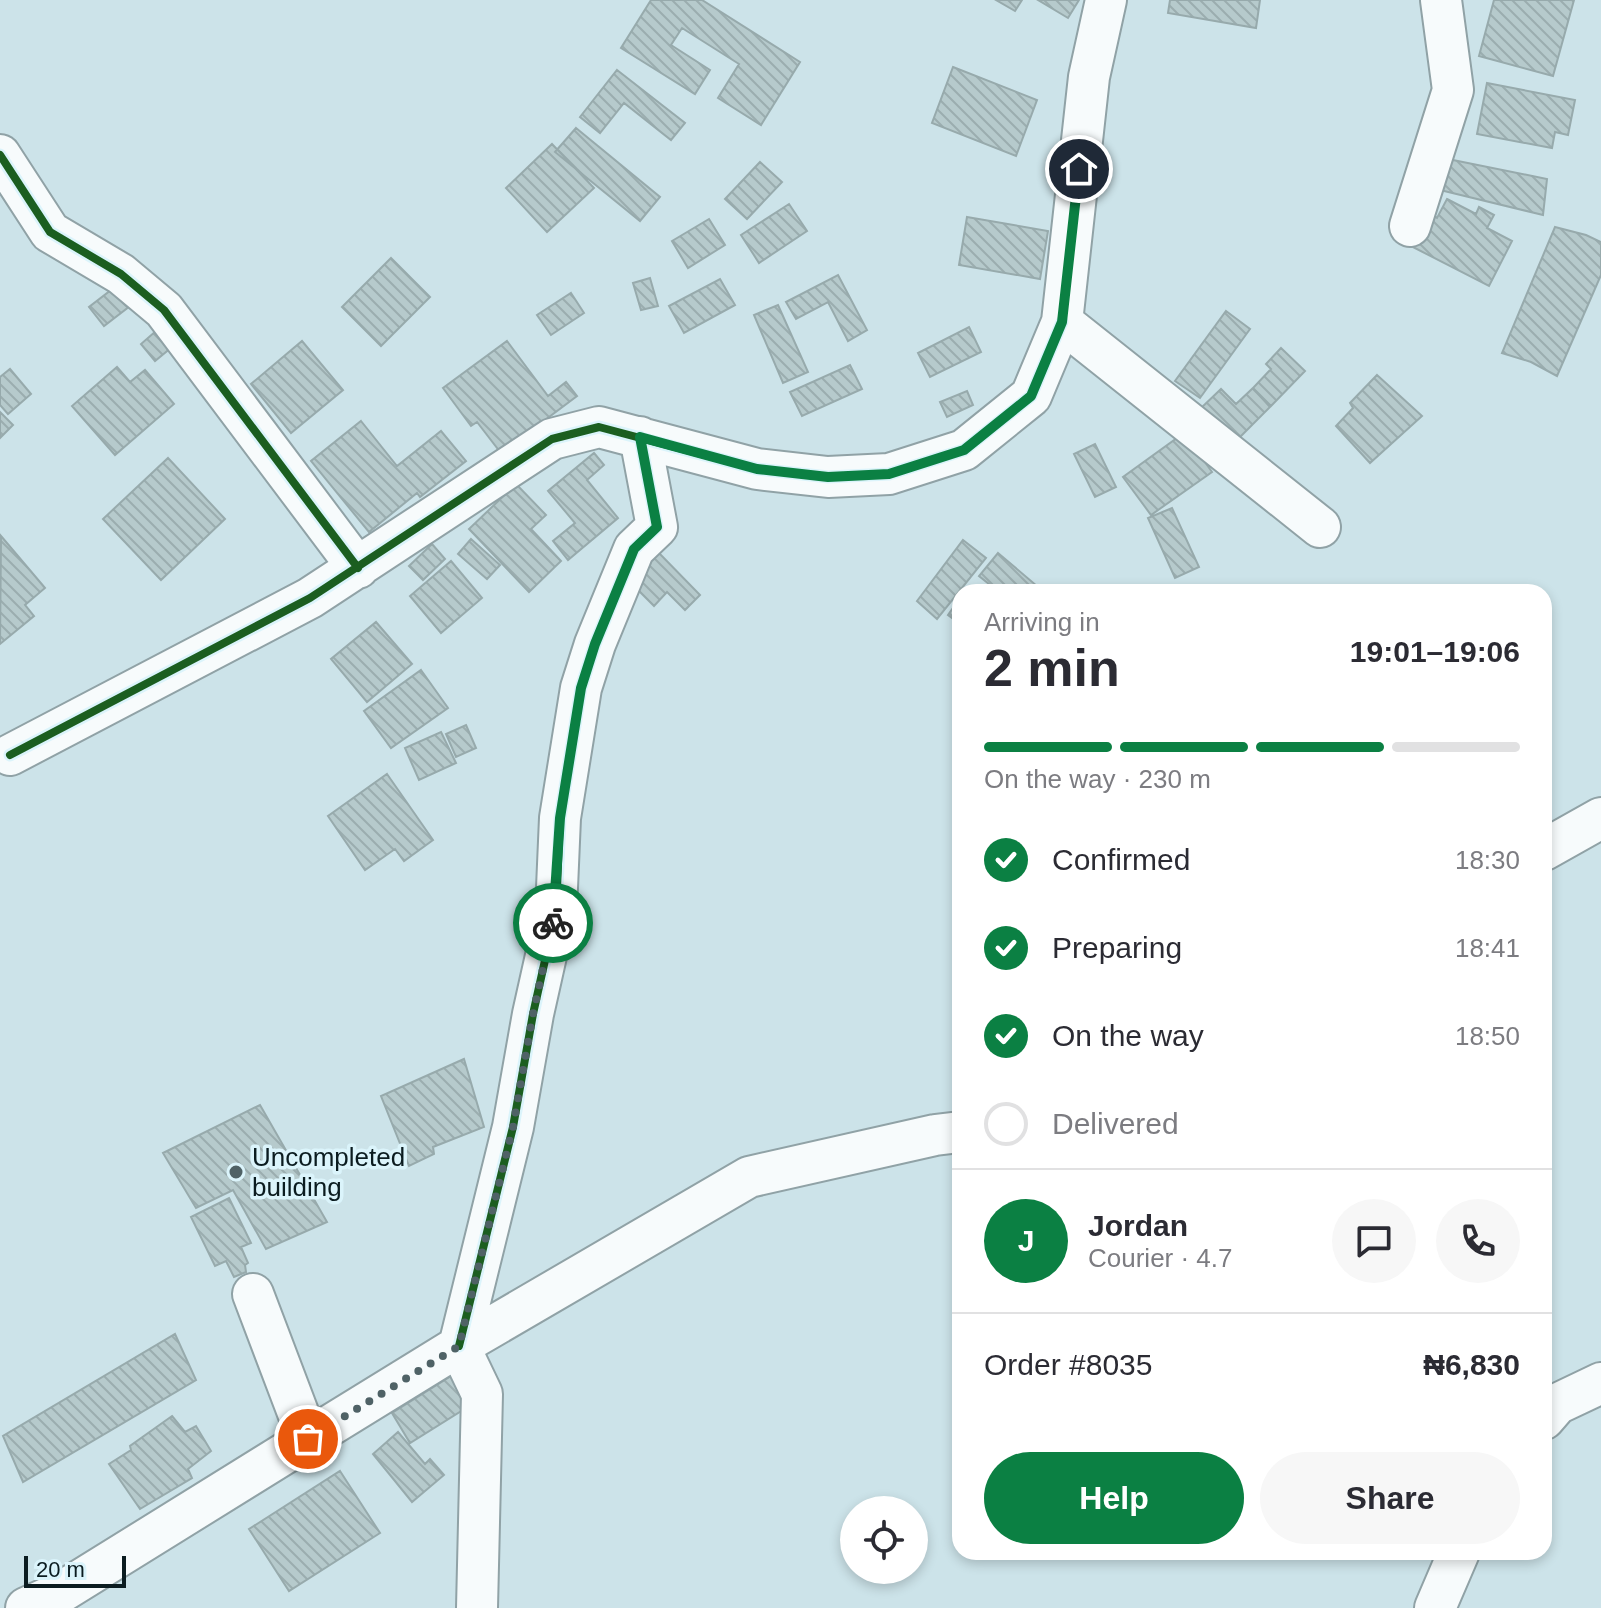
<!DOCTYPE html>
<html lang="en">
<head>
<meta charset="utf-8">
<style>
	:root { --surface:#fff; --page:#f7f7f7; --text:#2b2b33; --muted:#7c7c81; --line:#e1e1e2; --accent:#0b8043 }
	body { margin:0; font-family:Helvetica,sans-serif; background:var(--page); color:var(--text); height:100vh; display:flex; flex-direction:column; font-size:30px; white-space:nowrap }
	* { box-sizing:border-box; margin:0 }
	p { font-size:26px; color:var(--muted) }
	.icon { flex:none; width:44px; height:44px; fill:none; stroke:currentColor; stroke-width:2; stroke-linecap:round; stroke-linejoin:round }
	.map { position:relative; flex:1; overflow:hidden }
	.panel { position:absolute; left:952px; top:584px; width:600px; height:976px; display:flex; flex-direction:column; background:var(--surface); border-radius:24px; box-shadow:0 4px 12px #0003 }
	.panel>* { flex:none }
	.buttons { position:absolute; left:840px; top:1496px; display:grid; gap:16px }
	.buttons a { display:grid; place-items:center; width:88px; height:88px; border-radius:50%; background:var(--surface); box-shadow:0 4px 12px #0003; font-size:40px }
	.scale { position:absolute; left:24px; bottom:20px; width:102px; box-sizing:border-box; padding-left:8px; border:4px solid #0b1c20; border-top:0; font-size:22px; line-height:28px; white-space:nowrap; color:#0b1c20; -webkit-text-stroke:6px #dbf4fb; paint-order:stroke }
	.pin { position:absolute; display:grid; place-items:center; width:68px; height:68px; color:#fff; margin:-34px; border:4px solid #fff; border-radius:50%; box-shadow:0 2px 8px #0007 }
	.courier { position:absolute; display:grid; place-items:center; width:80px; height:80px; margin:-40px; border:6px solid #0b8043; border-radius:50%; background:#fff; color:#222; box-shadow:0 2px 10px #0007 }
	.head em { font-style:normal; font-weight:600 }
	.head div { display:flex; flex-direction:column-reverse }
	.head { display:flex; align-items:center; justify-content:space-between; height:136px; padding:0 32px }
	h1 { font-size:52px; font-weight:600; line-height:60px }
	.bar { display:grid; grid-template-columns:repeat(4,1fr); gap:12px 8px; align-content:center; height:96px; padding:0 32px }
	.bar i { height:10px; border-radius:6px; background:var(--line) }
	.bar .selected { background:var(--accent) }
	.bar p { grid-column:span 4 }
	.line { display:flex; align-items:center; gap:20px; padding:0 32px; border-top:2px solid var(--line) }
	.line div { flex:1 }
	.round { display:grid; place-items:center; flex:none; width:84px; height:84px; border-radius:42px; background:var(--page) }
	ol { padding:0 32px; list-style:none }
	li { display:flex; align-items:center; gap:24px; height:88px }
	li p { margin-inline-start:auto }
	li .icon { padding:8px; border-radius:50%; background:var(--accent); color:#fff; stroke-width:4 }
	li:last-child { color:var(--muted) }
	li i { width:44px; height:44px; border:4px solid var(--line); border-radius:50% }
	.action { display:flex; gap:16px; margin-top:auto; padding:16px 32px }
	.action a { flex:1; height:92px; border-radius:48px; background:var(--accent); color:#fff; font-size:32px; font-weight:600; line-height:92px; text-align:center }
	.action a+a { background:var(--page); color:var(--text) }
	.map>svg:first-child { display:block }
	.building { fill:url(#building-back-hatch); stroke:#97aaac; stroke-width:2 }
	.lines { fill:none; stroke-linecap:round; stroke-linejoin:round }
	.minor-casing { stroke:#90a2a6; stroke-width:44 }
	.minor { stroke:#f7fbfc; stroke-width:40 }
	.cycleway-casing { stroke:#dbf4fb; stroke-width:13 }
	.cycleway { stroke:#1b5e20; stroke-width:8 }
	.done { stroke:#4f6266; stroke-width:8; stroke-dasharray:0 14.4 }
	.route { stroke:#0b8043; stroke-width:10 }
	.poi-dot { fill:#4f6266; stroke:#dbf4fb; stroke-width:3 }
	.labels { text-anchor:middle; stroke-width:7; stroke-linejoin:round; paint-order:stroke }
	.poi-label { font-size:26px; fill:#0b1c20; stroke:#dbf4fb; text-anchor:start }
</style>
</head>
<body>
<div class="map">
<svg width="1601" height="1608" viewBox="0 0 1601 1608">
	<defs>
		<pattern id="building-back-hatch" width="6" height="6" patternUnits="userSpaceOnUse" patternTransform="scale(2)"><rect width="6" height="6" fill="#b6cacc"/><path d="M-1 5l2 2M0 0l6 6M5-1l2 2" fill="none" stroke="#9badaf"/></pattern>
	</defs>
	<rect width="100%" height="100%" fill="#cce3e9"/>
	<path class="building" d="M651,0H702L800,62L761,125L718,98L739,64L682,28L671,45L710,70L695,94L621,48Z
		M996,0H1022L1015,11Z
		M1038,0H1079L1068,18Z
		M1170,0H1260L1256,28L1168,13Z
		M1494,0H1574L1553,76L1479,56Z
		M953,67L1037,100L1016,156L932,123Z
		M617,70L685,123L671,140L624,103L600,133L580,117Z
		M1487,83L1575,100L1568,135L1555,132L1552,148L1477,134Z
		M576,128L660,197L640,221L555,152Z
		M552,144L594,188L547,232L506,188Z
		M1448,159L1547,179L1543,215L1440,190Z
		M760,162L782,182L747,219L725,199Z
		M1447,199L1476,214L1479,207L1494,215L1487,228L1512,241L1489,286L1409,245L1426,212L1437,218Z
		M789,204L807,231L759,263L741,235Z
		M967,217L1048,231L1040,279L959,265Z
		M709,219L725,245L688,268L672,241Z
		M1555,227L1586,235L1601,242V275L1557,376L1531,362L1502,353Z
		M391,258L430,297L381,346L342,307Z
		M838,275L867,330L848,341L828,302L796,319L786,302Z
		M650,278L658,306L641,310L633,283Z
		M720,279L735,305L684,333L669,306Z
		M115,287L130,306L104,326L89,307Z
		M571,293L584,313L551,335L537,315Z
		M778,305L808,372L783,383L754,315Z
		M1226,311L1250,329L1200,398L1175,381Z
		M164,324L178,342L155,361L141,344Z
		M969,327L981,352L930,377L918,353Z
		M302,341L343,390L291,433L251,384Z
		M507,341L548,396L566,382L577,396L501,453L477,422L471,426L443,388Z
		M1281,348L1305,371L1271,406L1253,388L1271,369L1266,364Z
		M850,365L862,389L802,416L790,392Z
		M117,367L130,382L145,370L174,404L115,455L72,406Z
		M10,369L31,394L8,414L0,405V377Z
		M1377,375L1422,416L1370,463L1336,426L1353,408L1350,403Z
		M1253,388L1270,407L1234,443L1200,409L1221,389L1236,404Z
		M967,391L973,405L947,417L940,402Z
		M0,412L13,425L0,438Z
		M361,421L397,466L441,431L466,461L420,497L417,493L369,532L311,461Z
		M1184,433L1212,472L1151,515L1123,477Z
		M1095,444L1116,487L1095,497L1074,454Z
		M594,453L604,465L587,480L618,518L568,560L553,541L575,523L548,491Z
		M168,458L225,519L161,580L103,519Z
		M516,484L546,515L531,529L561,561L529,592L469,529Z
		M1172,508L1199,567L1175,578L1148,518Z
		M1,536L45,588L25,605L34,616L0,644Z
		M471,539L500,565L487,579L458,554Z
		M963,540L986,558L937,619L917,601Z
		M432,544L445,559L423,580L409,566Z
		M658,552L700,595L685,610L667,592L654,606L629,581Z
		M998,553L1037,586L1032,592H1023L1016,587L1012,592H999L979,576Z
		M451,561L482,598L441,633L410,596Z
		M960,598V624L948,615Z
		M376,622L412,664L367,702L331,659Z
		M421,670L448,708L391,748L364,711Z
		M466,725L476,748L456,757L446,734Z
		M441,732L456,763L419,780L405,748Z
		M387,774L433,840L404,861L395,849L365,870L328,816Z
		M464,1059L484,1127L433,1147L434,1154L409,1166L381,1096Z
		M260,1105L327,1222L266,1249L233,1190L196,1208L163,1153Z
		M229,1198L251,1243L241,1247L248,1263L245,1265L246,1272L234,1277L226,1261L215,1266L191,1217Z
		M175,1334L196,1380L23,1482L3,1436Z
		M456,1373L466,1408L410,1443L392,1413Z
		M172,1416L185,1432L196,1426L211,1451L188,1469L192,1478L140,1509L109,1464L131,1450L130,1446Z
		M398,1432L425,1464L430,1459L444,1475L412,1502L373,1454Z
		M340,1471L380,1533L289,1591L249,1529Z"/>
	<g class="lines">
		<g class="minor-casing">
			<path id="minor" d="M1106,0L1089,77L1062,322L1320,527
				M0,155L50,232L121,274L164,310L358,568
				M1410,226L1453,90L1441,0
				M10,755L310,598L552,439L599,427L757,469L828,477L889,474L964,450L1031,396L1062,322
				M1544,850L1601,818
				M459,1346L513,1127L533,1014L556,911L560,818L581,688L595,644L634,549L657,527L640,437
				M459,1346L749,1177L935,1135L960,1132
				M1544,1419L1557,1404L1601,1383
				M308,1439L459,1346L482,1394L477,1608
				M26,1608L63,1591L308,1439L253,1294
				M1435,1608L1459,1552"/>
		</g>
		<use href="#minor" class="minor"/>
		<g class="cycleway-casing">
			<path id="cycleway" d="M0,155L50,232L121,274L164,310L358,568
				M10,755L310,598L552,439L599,427L757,469L828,477L889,474L964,450L1031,396L1062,322
				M459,1346L513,1127L533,1014L556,911L560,818L581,688L595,644L634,549L657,527L640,437"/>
		</g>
		<use href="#cycleway" class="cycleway"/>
	</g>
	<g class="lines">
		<path class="done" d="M308,1439L459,1346L513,1127L533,1014L553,923"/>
		<path class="route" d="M553,923L560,818L581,688L595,644L634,549L657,527L640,437L757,469L828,477L889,474L964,450L1031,396L1062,322L1079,169"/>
	</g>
	<circle class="poi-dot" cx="236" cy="1172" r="8"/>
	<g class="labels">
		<g class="poi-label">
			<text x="252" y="1166">Uncompleted<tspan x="252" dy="30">building</tspan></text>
		</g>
	</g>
</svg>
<div class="buttons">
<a><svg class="icon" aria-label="locate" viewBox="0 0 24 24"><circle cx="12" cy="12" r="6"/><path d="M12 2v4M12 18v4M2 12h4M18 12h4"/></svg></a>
</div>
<div class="scale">20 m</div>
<div class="pin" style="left:308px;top:1439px;background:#ea580c"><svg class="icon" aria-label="bag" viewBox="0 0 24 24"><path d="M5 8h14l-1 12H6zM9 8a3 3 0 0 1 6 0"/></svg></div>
<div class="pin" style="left:1079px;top:169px;background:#1f2937"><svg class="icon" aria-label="home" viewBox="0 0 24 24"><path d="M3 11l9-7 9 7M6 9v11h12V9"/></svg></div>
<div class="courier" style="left:553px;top:923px"><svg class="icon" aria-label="bike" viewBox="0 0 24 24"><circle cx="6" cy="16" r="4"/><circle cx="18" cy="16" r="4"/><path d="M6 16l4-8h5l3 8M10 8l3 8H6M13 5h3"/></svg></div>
<section class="panel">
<div class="head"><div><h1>2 min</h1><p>Arriving in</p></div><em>19:01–19:06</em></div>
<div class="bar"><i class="selected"></i><i class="selected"></i><i class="selected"></i><i></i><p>On the way · 230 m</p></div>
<ol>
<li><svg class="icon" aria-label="check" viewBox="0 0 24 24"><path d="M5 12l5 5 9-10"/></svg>Confirmed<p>18:30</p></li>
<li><svg class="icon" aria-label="check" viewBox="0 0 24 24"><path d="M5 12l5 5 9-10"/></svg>Preparing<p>18:41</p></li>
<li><svg class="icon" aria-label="check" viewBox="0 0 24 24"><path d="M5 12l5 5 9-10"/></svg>On the way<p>18:50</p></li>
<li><i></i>Delivered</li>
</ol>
<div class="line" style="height:144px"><b class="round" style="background:var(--accent);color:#fff">J</b><div><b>Jordan</b><p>Courier · 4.7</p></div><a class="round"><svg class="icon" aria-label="chat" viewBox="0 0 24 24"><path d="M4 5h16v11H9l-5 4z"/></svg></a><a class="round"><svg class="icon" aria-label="phone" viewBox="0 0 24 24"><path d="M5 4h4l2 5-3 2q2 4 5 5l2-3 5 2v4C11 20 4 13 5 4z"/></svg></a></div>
<div class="line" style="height:104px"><div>Order #8035</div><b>₦6,830</b></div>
<div class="action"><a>Help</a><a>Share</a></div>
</section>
</div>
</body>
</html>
